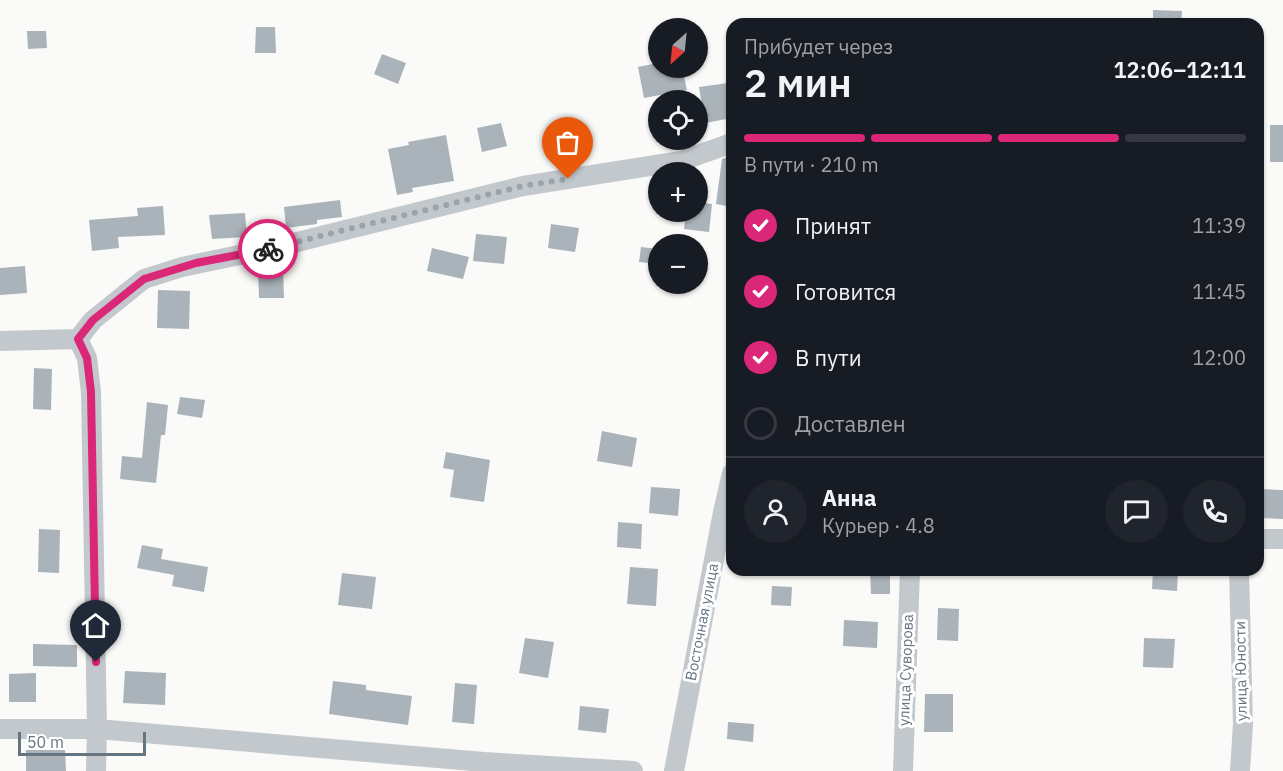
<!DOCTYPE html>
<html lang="ru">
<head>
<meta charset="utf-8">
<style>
	:root { --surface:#171b24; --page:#20242c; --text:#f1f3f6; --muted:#9ea1a6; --line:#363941; --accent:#db2777 }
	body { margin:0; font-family:"IBM Plex Sans",sans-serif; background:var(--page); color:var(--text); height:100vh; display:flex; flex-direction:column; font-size:22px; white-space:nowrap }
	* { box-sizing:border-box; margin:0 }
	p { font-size:20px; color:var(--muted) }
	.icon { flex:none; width:33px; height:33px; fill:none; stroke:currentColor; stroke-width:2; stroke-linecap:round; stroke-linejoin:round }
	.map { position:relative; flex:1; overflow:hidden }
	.drawer { position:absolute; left:726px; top:18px; width:538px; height:558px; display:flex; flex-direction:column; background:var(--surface); border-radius:18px; box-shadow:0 2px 4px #0004 }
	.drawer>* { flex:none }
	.needle { width:39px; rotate:207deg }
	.fabs { position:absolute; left:648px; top:18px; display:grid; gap:12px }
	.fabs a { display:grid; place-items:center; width:60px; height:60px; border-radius:50%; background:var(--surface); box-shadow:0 2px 4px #0004; font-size:30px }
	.scale { position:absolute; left:18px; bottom:15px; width:128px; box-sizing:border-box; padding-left:6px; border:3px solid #657683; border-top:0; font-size:16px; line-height:21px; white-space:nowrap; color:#657683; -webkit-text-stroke:4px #fff; paint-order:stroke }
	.pin { position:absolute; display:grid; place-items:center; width:51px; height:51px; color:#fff; margin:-62px -26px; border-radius:50% 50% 50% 0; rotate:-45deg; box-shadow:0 0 6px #0007 }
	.pin .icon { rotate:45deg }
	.courier { position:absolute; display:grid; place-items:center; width:60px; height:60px; margin:-30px; border:4px solid #db2777; border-radius:50%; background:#fff; color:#222; box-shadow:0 2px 8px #0007 }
	.headline em { font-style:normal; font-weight:600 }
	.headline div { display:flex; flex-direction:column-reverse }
	.headline { display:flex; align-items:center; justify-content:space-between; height:102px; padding:0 18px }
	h1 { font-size:39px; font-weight:600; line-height:45px }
	.bar { display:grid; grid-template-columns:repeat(4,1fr); gap:9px 6px; align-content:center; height:72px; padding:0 18px }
	.bar i { height:8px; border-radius:4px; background:var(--line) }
	.bar .selected { background:var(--accent) }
	.bar p { grid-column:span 4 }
	.line { display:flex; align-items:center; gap:15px; padding:0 18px; border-top:2px solid var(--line) }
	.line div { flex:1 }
	.round { display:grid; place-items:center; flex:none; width:63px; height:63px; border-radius:32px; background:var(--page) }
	ol { padding:0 18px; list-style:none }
	li { display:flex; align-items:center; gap:18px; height:66px }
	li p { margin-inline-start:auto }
	li .icon { padding:6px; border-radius:50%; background:var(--accent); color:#fff; stroke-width:4 }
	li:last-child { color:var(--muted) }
	li i { width:33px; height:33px; border:3px solid var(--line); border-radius:50% }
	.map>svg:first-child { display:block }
	.building { fill:#aab3b9 }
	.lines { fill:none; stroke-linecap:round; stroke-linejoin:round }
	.minor { stroke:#c3c8cc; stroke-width:20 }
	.done { stroke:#99a4ac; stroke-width:6; stroke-dasharray:0 10.8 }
	.route { stroke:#db2777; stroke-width:8 }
	.labels { text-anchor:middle; stroke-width:6; stroke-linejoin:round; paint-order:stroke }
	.street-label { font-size:15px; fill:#657683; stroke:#fff }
</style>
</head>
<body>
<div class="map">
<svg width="1283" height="771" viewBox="0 0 1283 771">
	<rect width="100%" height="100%" fill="#fafaf8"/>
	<path class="building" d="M1153,10L1182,11L1181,24H1153Z
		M256,27H275L276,53H255Z
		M27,31H46L47,48L28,49Z
		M382,54L406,63L398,84L374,74Z
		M658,63V68H682L687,90L644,98L638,67Z
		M728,83L732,106V118L705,123L699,87Z
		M501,123L507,146L482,152L477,128Z
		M1270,125H1283V162H1270Z
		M446,135L454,181L412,188L413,192L397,195L388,149L409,145L408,142Z
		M732,156V207L716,204L722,159Z
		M340,200L342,217L317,220V224L286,228L284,207Z
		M698,202L712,204L709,232L684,229L686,212H698Z
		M163,206L165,235L118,237L119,248L92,251L89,220L138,216L137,208Z
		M245,213L247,237L212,239L209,215Z
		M551,224L579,228L575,252L548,248Z
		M476,234L507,237L504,264L473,261Z
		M641,247L658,249V264L639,262Z
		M432,248L469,257L463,279L427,271Z
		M25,266L27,293L0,295V268Z
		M258,268H283L284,298H259Z
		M158,290L190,291L189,329L157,328Z
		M34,368L52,369L51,410L33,409Z
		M180,397L205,400L202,418L177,414Z
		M147,402L168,405L165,435H161L156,483L120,479L122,456L142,458Z
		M602,431L637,438L632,467L597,461Z
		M446,452L490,460L484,502L450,497L454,470L443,468Z
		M651,487L680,489L678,516L649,513Z
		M1262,489L1283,490V519L1261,518Z
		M618,522L642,524L641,549L617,547Z
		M39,529L60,530L59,573L38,572Z
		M142,545L163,549L161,559L208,567L204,592L172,586L174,575L137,568Z
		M630,567L658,569L656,606L627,604Z
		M870,570H890V594H871Z
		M1153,570H1178L1177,591L1152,589Z
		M342,573L376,577L372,609L338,605Z
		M772,586L792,587L791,606L771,605Z
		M938,608L959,609L958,641L937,640Z
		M844,620L878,622L877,648L843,646Z
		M525,638L554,642L548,678L519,673Z
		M1144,638L1175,639L1173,668L1143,667Z
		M33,644L77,645V667L33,666Z
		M125,671L166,673L165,705L123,703Z
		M36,673V702H9V674Z
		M333,681L366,685V690L412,696L408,725L329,714Z
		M455,683L477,685L474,724L452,722Z
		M925,694H953V732H924Z
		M580,706L609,709L606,733L578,730Z
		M728,722L754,724L753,742L727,739Z
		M26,750H65L66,771H26Z"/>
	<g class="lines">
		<path class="minor" d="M78,339L87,358L91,392L97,729L96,771
			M0,341L78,339L93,320L144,279L182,267L277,247L523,186L681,161L732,143
			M1258,539H1283
			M1239,570L1243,724L1240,771
			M0,729H97L484,762L633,771
			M674,771L723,512L732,473
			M903,771L910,570"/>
	</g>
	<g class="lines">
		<path class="done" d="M268,249L523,186L568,179"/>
		<path class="route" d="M96,662L91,392L87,358L78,339L93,320L144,279L196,263L268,249"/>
	</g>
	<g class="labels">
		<g class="street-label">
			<text transform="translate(702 622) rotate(-79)" y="5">Восточная улица</text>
			<text transform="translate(906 670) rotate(-88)" y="5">улица Суворова</text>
			<text transform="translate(1241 671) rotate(-91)" y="5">улица Юности</text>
		</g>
	</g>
</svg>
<div class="fabs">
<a><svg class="needle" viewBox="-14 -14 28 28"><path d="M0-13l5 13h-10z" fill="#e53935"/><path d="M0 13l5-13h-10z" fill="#9ea1a6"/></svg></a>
<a><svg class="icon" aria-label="locate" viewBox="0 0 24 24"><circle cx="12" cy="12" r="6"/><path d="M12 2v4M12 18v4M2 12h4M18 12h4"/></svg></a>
<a>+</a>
<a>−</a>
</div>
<div class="scale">50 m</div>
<div class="pin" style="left:568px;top:179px;background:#ea580c"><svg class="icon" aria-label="bag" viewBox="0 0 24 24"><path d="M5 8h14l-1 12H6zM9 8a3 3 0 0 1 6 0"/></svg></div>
<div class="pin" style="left:96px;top:662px;background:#1f2937"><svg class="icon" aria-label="home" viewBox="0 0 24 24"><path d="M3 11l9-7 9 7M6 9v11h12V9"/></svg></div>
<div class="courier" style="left:268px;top:249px"><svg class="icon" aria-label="bike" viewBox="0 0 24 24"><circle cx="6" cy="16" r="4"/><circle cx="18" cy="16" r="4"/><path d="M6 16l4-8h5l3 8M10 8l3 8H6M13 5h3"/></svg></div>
<section class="drawer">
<div class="headline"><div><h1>2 мин</h1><p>Прибудет через</p></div><em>12:06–12:11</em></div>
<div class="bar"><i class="selected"></i><i class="selected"></i><i class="selected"></i><i></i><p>В пути · 210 m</p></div>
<ol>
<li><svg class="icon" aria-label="check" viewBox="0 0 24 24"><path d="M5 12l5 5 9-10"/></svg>Принят<p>11:39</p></li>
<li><svg class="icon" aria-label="check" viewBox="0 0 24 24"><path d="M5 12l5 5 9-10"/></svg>Готовится<p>11:45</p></li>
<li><svg class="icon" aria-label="check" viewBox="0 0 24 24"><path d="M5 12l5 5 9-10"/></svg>В пути<p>12:00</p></li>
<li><i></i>Доставлен</li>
</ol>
<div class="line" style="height:108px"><a class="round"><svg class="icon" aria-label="person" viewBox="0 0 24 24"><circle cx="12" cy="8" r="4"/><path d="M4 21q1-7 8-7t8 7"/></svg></a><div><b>Анна</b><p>Курьер · 4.8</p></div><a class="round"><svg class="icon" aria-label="chat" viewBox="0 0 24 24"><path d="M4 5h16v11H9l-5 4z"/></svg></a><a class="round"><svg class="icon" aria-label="phone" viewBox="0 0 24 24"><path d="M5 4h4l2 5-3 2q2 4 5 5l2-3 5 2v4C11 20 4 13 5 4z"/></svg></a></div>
</section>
</div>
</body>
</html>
